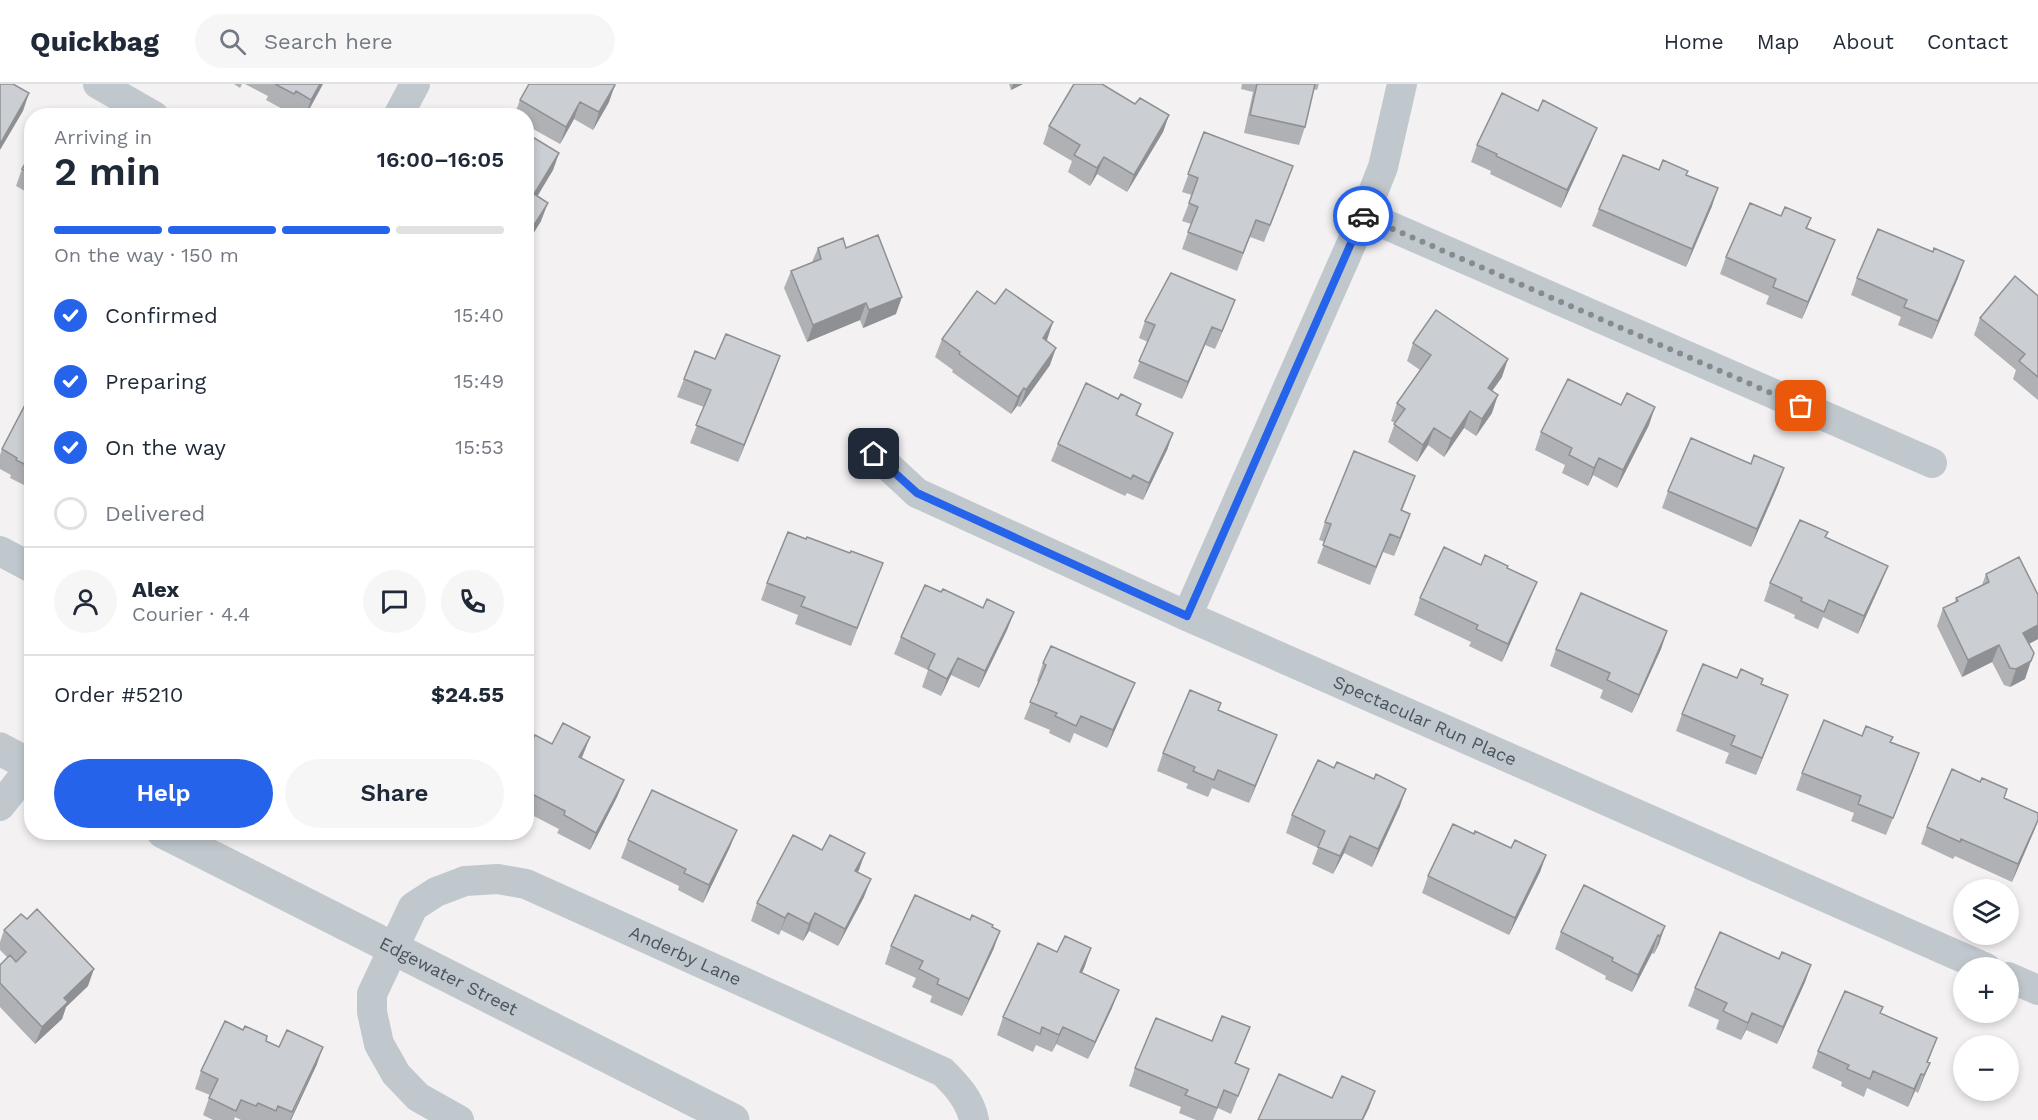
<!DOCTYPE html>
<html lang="en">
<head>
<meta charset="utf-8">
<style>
	:root { --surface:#fff; --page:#f6f6f7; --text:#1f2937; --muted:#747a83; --line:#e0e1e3; --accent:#2563eb }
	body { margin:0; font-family:"Work Sans",sans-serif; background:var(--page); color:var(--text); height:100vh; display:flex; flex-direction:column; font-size:22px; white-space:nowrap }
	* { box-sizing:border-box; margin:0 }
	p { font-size:20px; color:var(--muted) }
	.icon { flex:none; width:33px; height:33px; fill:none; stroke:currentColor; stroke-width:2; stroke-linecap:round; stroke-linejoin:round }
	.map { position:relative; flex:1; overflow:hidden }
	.side { position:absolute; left:24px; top:24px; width:510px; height:732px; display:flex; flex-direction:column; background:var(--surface); border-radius:24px; box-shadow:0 3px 9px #0003 }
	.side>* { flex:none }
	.controls { position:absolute; left:1953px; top:795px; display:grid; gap:12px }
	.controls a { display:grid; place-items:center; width:66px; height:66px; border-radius:50%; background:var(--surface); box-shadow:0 3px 9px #0003; font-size:30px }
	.pin { position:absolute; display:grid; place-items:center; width:51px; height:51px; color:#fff; margin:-26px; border-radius:12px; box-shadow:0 3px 9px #0006 }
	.courier { position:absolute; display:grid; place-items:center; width:60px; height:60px; margin:-30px; border:4px solid #2563eb; border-radius:50%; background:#fff; color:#222; box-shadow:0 2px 8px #0007 }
	.head em { font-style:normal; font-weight:600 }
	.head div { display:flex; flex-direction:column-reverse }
	.head { display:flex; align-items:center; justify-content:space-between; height:102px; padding:0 30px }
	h1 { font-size:39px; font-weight:600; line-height:45px }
	.bar { display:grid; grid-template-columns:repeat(4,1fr); gap:9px 6px; align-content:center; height:72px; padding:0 30px }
	.bar i { height:8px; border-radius:4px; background:var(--line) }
	.bar .on { background:var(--accent) }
	.bar p { grid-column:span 4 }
	.line { display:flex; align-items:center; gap:15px; padding:0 30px; border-top:2px solid var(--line) }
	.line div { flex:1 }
	.round { display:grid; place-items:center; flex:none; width:63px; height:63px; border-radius:32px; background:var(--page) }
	ol { padding:0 30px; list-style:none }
	li { display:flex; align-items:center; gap:18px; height:66px }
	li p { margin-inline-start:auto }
	li .icon { padding:6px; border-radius:50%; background:var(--accent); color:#fff; stroke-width:4 }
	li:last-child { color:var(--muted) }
	li i { width:33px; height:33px; border:3px solid var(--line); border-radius:50% }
	.action { display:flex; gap:12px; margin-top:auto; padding:12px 30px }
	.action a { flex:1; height:69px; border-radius:36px; background:var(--accent); color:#fff; font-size:24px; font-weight:600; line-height:69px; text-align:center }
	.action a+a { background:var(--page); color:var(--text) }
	header { display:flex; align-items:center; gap:36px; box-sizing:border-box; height:84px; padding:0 30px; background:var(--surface); border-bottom:2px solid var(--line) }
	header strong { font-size:28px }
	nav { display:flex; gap:33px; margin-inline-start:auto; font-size:21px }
	.search { width:420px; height:54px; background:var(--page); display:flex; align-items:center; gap:15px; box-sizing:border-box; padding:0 21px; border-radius:33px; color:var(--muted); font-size:22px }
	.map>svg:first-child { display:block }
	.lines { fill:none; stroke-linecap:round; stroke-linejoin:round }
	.minor { stroke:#c0c8ce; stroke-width:30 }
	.tertiary { stroke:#c0c8ce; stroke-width:33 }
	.wall { fill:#afb1b5 }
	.shaded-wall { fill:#8e9093 }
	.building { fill:#cbced2; stroke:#8e9093; stroke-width:1.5 }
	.done { stroke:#858c90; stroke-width:6; stroke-dasharray:0 10.8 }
	.route { stroke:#2563eb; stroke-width:8 }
	.labels { text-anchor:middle; stroke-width:4.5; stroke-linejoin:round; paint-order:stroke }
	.street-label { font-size:18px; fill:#4a555c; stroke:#fff }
</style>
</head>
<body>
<header>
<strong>Quickbag</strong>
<div class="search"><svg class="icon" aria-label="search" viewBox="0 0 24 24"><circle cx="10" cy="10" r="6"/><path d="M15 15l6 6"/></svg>Search here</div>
<nav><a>Home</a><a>Map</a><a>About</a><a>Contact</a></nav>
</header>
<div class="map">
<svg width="2038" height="1036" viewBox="0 0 2038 1036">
	<rect width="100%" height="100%" fill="#f3f1f1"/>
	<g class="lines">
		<g class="minor">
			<path d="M98,0L154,32"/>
			<path d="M398,32L415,0"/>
			<path d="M1364,131L1932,379"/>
			<path id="s1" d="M875,370L917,409L1187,532L1986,884"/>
			<path d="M0,467L32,484"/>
			<path d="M1187,532L1364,131L1383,83L1402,0"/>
			<path d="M0,722L32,682"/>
			<path d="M2008,893L2038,906"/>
			<path id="s2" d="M459,1036L418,1013L396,990L379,960L372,928V910L413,823L436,808L465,797L498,795L526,800L943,988C957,1002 970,1016 974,1036"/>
		</g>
		<g class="tertiary">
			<path d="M0,665L32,682"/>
			<path id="s3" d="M163,748L733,1036"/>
		</g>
	</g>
	<path class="wall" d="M234,0H242L240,4Z
		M245,0H323L306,32H302L289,25L288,28L266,16L268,12Z
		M1009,0H1023L1011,6Z
		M1242,0H1319L1317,6L1313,5L1305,43L1299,61L1244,49L1253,8L1241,5Z
		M520,16L609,18L593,46L574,35L560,60L526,41V32H514Z
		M1135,20L1169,31L1163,48L1127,108L1097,90L1090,102L1068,88L1072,77L1043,60L1049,42Z
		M1538,27L1597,44L1590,61L1561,124L1490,90L1491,87L1471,78L1477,61Z
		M1204,48L1287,100L1264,158L1250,153L1237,187L1182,165L1191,140L1182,137L1192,111L1182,108Z
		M526,49L559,69L553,86L537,112L541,137L528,158L526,157Z
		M32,68V111L16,102L22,85Z
		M1659,86L1687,91L1712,122L1686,183L1592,142L1599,125Z
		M32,116V133L26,130Z
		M1781,132L1811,134L1807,145L1828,174L1802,235L1766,220L1769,212L1720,190L1726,173Z
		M818,164H846L896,230L863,244L860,236L807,258L784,204L791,187L812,178Z
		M1933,168L1964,177L1958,194L1932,255L1898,241L1901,233L1851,211L1857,194Z
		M2038,212V316L2013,295L2016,286L1974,251L1980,234Z
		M1228,234L1215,265L1205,261L1182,315L1133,294L1148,258L1139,254L1145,237Z
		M942,255L1046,257L1050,281L1020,323L1017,322L1011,330L952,288L953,286L935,273Z
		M1413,259L1502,293L1492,307V329L1476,352L1464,344L1444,373L1428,361L1417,378L1388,358L1395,339L1391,337L1397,319L1420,286L1407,277Z
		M780,272L738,378L690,359L704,323L677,313L684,295L715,275Z
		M1118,315L1141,320L1137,332L1173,349L1167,366L1143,416L1127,409L1125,412L1051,377L1058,360Z
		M32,320V405L10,394L11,391L0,385V371L2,365Z
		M1649,341L1617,404L1593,391L1588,402L1562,389L1565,381L1535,366L1541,348Z
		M1751,380L1784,384L1778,401L1751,463L1662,424L1668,407Z
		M1415,392L1402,427L1410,430L1394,472L1383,468L1370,501L1317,479L1325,458L1319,456L1325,438Z
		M1826,453L1888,482L1881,499L1858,550L1823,533L1818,545L1794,534L1795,531L1764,517L1770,499Z
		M1507,484L1530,515L1502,578L1469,562L1471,558L1414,531L1420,514Z
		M1986,490L2038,511V555L2029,560L2025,595L2010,603L2004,601L1992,578L1962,593L1937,542L1943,524L1955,518L1956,514L1982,501Z
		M876,497L851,562L795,540L798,531L761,516L767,499Z
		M941,508L983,524L1014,528L1007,546L979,604L951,591L941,612L922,603L928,586L894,570L901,553Z
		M1667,547L1661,565L1632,629L1600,614L1603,606L1550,582L1556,565Z
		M1043,579L1128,616L1107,664L1074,649L1070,659L1049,649L1050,646L1024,635L1039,598L1037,597Z
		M1737,594L1788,611L1756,691L1725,679L1729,669L1676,647L1682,630Z
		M1219,626L1270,668L1249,719L1212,704L1208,713L1186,704L1188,700L1157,687L1163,669Z
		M1862,652L1891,658L1913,686L1886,751L1851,737L1854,729L1796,706L1802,689Z
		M590,653L582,674L624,696L617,713L590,766L557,749L559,745L526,728V668L552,660Z
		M2004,714L2038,729V737L2034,747L2012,798L1955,772L1953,775L1921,760L1927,743Z
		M1400,722L1372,783L1344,769L1333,790L1312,780L1318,764L1286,749L1292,731Z
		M1474,750L1511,764L1546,771L1540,788L1509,851L1422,809L1428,792Z
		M628,756L730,763L703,819L678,806L679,802L621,774Z
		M857,788L864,813L838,862L809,847L803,857L781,846L779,851L751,837L757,819Z
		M27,835L88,902L66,923L62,935L35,960L0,923V881L7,873L0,866V858L4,846Z
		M970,836L992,843L994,864L962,932L930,918L932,912L912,903L916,894L885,880L891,862Z
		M1665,842L1654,870L1652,869L1632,908L1605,895L1606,892L1555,865L1561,848Z
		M1779,875L1811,881L1805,898L1777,960L1746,946L1741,956L1716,945L1719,936L1688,922L1695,904Z
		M1085,882L1082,889L1112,924L1088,975L1056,960L1052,968L1036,961L1033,968L997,951L1003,933Z
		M1880,929L1937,954L1928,978L1923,996L1918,1009L1915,1007L1908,1023L1867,1004L1864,1013L1841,1002L1842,998L1812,984L1818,967Z
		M1250,943L1236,979L1249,985L1231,1030L1218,1024L1213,1036H1196L1179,1029L1181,1023L1129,1002L1135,984Z
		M266,957L317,980L291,1036H241L235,1033L234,1036H213L203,1031L210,1011L195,1005L201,987Z"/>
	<path class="shaded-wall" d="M320,0H323L305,32L311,16Z
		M1013,0H1023L1011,6Z
		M615,1L609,18L593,46L599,28Z
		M29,9L23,27L0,66V60Z
		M580,18L574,35L560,60L566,43Z
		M1169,31L1163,48L1127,108L1134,91Z
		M1597,44L1590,61L1561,124L1567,106Z
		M559,69L553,86L528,128L534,110Z
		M1104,73L1097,90L1090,102L1097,84Z
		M1718,104L1712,122L1686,183L1692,165Z
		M548,119L541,137L528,158L534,141Z
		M1835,156L1828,174L1802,235L1808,218Z
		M1964,177L1958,194L1932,255L1938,237Z
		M902,213L896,230L863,244L869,226Z
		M1235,216L1228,234L1215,265L1222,247Z
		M866,219L860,236L807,258L813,241Z
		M1053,238L1047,256L1036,271L1043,254Z
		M1212,243L1205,261L1182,315L1188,298Z
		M1056,264L1050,281L1020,323L1026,306Z
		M780,272L774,289L738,378L744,361Z
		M1508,275L1502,293L1482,321L1488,304Z
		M1024,304L1017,322L1011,330L1018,313Z
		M1498,311L1492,329L1476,352L1482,335Z
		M1655,323L1649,341L1617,404L1623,386Z
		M1470,327L1464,344L1444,373L1451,355Z
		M1434,344L1428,361L1417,378L1423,361Z
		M1173,349L1167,366L1143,416L1149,399Z
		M1599,374L1593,391L1588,402L1594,384Z
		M1784,384L1778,401L1751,463L1757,445Z
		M1410,430L1404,447L1394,472L1400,454Z
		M1888,482L1881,499L1858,550L1864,532Z
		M1537,498L1530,515L1502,578L1508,560Z
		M1014,528L1007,546L979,604L985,587Z
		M2038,541V555L2017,566L2023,549Z
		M1667,547L1661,565L1632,629L1639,611Z
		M1999,561L1992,578L1962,593L1968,576Z
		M958,574L951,591L941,612L947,595Z
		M2031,577L2025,595L2010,603L2016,585Z
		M1135,599L1128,616L1107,664L1113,646Z
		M1788,611L1781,628L1756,691L1762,674Z
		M1277,651L1249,719L1255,702Z
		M590,653L583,670L573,690L579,673Z
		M1919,669L1913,686L1886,751L1893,734Z
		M624,696L617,713L590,766L596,749Z
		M1406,705L1400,722L1372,783L1378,765Z
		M2038,736L2034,747L2012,798L2018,780Z
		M737,746L730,763L703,819L709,801Z
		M1350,752L1344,769L1333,790L1340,772Z
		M865,769L859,786L849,805L855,787Z
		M1546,771L1540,788L1509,851L1515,834Z
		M871,795L864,813L838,862L845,845Z
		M788,829L781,846L779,851L785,834Z
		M815,829L809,847L803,857L809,840Z
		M1665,842L1659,860L1654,870L1660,852Z
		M1000,847L994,864L962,932L969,915Z
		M1658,851L1652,869L1632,908L1638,891Z
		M1091,864L1085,882L1074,906L1080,888Z
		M1811,881L1805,898L1777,960L1783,943Z
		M94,885L88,902L66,923L62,935L35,960L42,943L64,914Z
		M1119,906L1112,924L1088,975L1095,958Z
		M1752,929L1746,946L1741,956L1748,939Z
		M1063,943L1056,960L1052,968L1059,951Z
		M323,963L317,980L291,1036H290Z
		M1930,979L1923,996L1918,1009L1924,991Z
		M1921,990L1915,1007L1908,1023L1914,1005Z
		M1375,1007L1369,1024L1363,1036H1362Z"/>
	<path class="building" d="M0,0H13L29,9L0,60Z
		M275,0H320L311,16L296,7L294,10Z
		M529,0H614L615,1L599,28L580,18L566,43L520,16Z
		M1074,0H1102L1135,20L1140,14L1169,31L1134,91L1104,73L1097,84L1074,71L1080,61L1049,42Z
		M1257,0H1315L1305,43L1250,31Z
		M1502,9L1538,27L1543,16L1597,44L1567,106L1496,72L1497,70L1477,61Z
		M1204,48L1293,82L1270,141L1256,136L1243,169L1188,148L1198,123L1189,119L1198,94L1188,90Z
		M526,49L559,69L534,110L548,119L534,141L526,136Z
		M32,68V90L22,85Z
		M1623,71L1659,86L1663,76L1688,87L1686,91L1718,104L1692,165L1599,125Z
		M1750,119L1781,132L1785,123L1811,134L1806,144L1835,156L1808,218L1773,203L1776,195L1726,173Z
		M1878,145L1933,168L1934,164L1964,177L1938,237L1904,223L1907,216L1857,194Z
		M878,151L902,213L869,226L866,219L813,241L791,187L821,175L818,164L843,154L846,164Z
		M1171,189L1235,216L1222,247L1212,243L1188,298L1139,277L1155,241L1145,237Z
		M2015,192L2038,212V293L2019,277L2025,270L1980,234Z
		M1006,205L1053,238L1043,254L1056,264L1026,306L1024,304L1018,313L959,270L960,268L942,255L977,207L995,220Z
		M1436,226L1508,275L1488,304L1498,311L1482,335L1470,327L1451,355L1434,344L1423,361L1394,340L1405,325L1397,319L1431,271L1413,259Z
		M726,250L780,272L744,361L696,341L711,306L684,295L695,267L715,275Z
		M1568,295L1621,321L1627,309L1655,323L1623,386L1599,374L1594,384L1569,371L1572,364L1541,348Z
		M1086,299L1118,315L1121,310L1141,320L1136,331L1173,349L1149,399L1133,391L1131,395L1058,360Z
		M27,317L32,320V384L16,376L17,374L2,365Z
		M1691,354L1751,380L1754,371L1784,384L1757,445L1668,407Z
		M1354,367L1415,392L1401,426L1410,430L1400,454L1390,450L1376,483L1323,461L1331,440L1325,438Z
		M1800,436L1828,448L1825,453L1888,482L1864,532L1829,516L1824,528L1801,517L1802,514L1770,499Z
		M788,448L806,455L807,453L850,469L851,467L883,479L857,544L801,522L805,513L767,499Z
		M1444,463L1481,481L1485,471L1508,482L1507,484L1537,498L1508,560L1476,545L1478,541L1420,514Z
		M2019,473L2038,511V541L2023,549L2034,569L2031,577L2016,585L2010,584L1999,561L1968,576L1943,524L1958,517L1956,514L1989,498L1986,490Z
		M925,501L941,508L943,505L983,524L987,515L1014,528L985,587L958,574L947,595L928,585L935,570L901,553Z
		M1581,509L1667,547L1639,611L1607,596L1610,589L1556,565Z
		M1051,562L1135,599L1113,646L1081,632L1076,642L1055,632L1057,629L1030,618L1046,581L1043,579Z
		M1703,580L1737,594L1741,585L1763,595L1761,600L1788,611L1762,674L1731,661L1735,652L1682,630Z
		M1190,606L1221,619L1218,626L1277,651L1255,702L1218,686L1214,696L1193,687L1195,683L1163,669Z
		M1824,636L1862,652L1866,642L1893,653L1890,658L1919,669L1893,734L1858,720L1861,712L1802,689Z
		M563,639L590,653L579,673L624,696L596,749L564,731L565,727L526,707V668L535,651L552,660Z
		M1318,676L1334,684L1337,678L1374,695L1376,690L1406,705L1378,765L1350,752L1340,772L1318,763L1325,747L1292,731Z
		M1952,685L1980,698L1982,694L2007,705L2004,714L2038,729V736L2018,780L1961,755L1960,758L1927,743Z
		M652,706L737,746L709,801L684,789L686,785L628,756Z
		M1453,740L1474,750L1475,747L1511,764L1515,756L1546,771L1515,834L1428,792Z
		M793,751L822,766L830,751L865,769L855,787L871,795L845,845L815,829L809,840L788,829L785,834L757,819Z
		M1584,801L1665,842L1660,852L1658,851L1638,891L1612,877L1613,874L1561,848Z
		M915,811L970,836L972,831L993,841L992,843L1000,847L969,915L937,900L939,895L919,885L923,877L891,862Z
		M37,825L94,885L64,914L68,918L42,943L0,899V881L10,871L16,878L26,868L4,846L21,830L27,835Z
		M1720,848L1779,875L1782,868L1811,881L1783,943L1752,929L1748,939L1723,927L1727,919L1695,904Z
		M1065,852L1091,864L1080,888L1119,906L1095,958L1063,943L1059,951L1042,943L1040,950L1003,933L1038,859L1057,868Z
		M1845,907L1883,923L1880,929L1937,954L1927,978L1930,979L1924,991L1921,990L1914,1005L1873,987L1870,995L1847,985L1849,981L1818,967Z
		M1222,932L1250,943L1235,979L1249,985L1238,1012L1224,1006L1217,1024L1185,1011L1188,1006L1135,984L1156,934L1212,957Z
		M225,937L243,946L245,942L267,952L266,957L279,963L287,946L323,963L292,1028L278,1022L276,1027L258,1019L256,1022L241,1016L236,1027L209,1014L218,995L201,987Z
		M1279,990L1332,1014L1342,992L1375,1007L1362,1036H1258Z"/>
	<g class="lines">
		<path class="done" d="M1363,132L1801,322"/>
		<path class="route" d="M874,370L917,409L1187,532L1363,132"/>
	</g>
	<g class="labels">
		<g class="street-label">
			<text dy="6" stroke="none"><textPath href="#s1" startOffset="614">Spectacular Run Place</textPath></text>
			<text dy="6" stroke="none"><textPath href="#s2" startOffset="555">Anderby Lane</textPath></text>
			<text dy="6" stroke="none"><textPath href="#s3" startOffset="320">Edgewater Street</textPath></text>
		</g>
	</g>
</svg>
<div class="controls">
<a><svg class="icon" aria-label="layers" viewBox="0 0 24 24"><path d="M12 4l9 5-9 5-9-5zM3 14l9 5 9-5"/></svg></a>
<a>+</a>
<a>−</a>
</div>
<div class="pin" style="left:1801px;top:322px;background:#ea580c"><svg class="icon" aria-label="bag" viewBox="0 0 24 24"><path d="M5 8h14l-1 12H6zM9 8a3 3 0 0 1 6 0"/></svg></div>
<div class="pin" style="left:874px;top:370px;background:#1f2937"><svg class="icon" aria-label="home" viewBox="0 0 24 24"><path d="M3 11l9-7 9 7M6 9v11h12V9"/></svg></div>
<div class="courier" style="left:1363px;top:132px"><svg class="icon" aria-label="car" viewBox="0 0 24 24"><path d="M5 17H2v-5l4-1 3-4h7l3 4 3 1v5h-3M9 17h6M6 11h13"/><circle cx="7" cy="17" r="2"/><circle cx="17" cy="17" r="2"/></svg></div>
<section class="side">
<div class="head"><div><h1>2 min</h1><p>Arriving in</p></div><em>16:00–16:05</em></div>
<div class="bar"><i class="on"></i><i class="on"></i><i class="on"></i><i></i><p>On the way · 150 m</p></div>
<ol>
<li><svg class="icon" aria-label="check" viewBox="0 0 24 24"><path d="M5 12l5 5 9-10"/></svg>Confirmed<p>15:40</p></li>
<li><svg class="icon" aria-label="check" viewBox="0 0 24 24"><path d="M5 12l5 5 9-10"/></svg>Preparing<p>15:49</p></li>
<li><svg class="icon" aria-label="check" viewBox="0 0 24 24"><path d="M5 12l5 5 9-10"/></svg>On the way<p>15:53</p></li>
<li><i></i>Delivered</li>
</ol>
<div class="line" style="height:108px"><a class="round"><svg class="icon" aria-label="person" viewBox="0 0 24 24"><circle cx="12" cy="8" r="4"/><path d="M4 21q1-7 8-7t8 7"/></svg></a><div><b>Alex</b><p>Courier · 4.4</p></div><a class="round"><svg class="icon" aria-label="chat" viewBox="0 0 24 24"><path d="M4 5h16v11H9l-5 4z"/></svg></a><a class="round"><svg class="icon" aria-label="phone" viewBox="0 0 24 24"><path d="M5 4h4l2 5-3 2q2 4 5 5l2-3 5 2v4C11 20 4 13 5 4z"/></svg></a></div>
<div class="line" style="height:78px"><div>Order #5210</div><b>$24.55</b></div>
<div class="action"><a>Help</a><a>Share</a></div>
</section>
</div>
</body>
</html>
